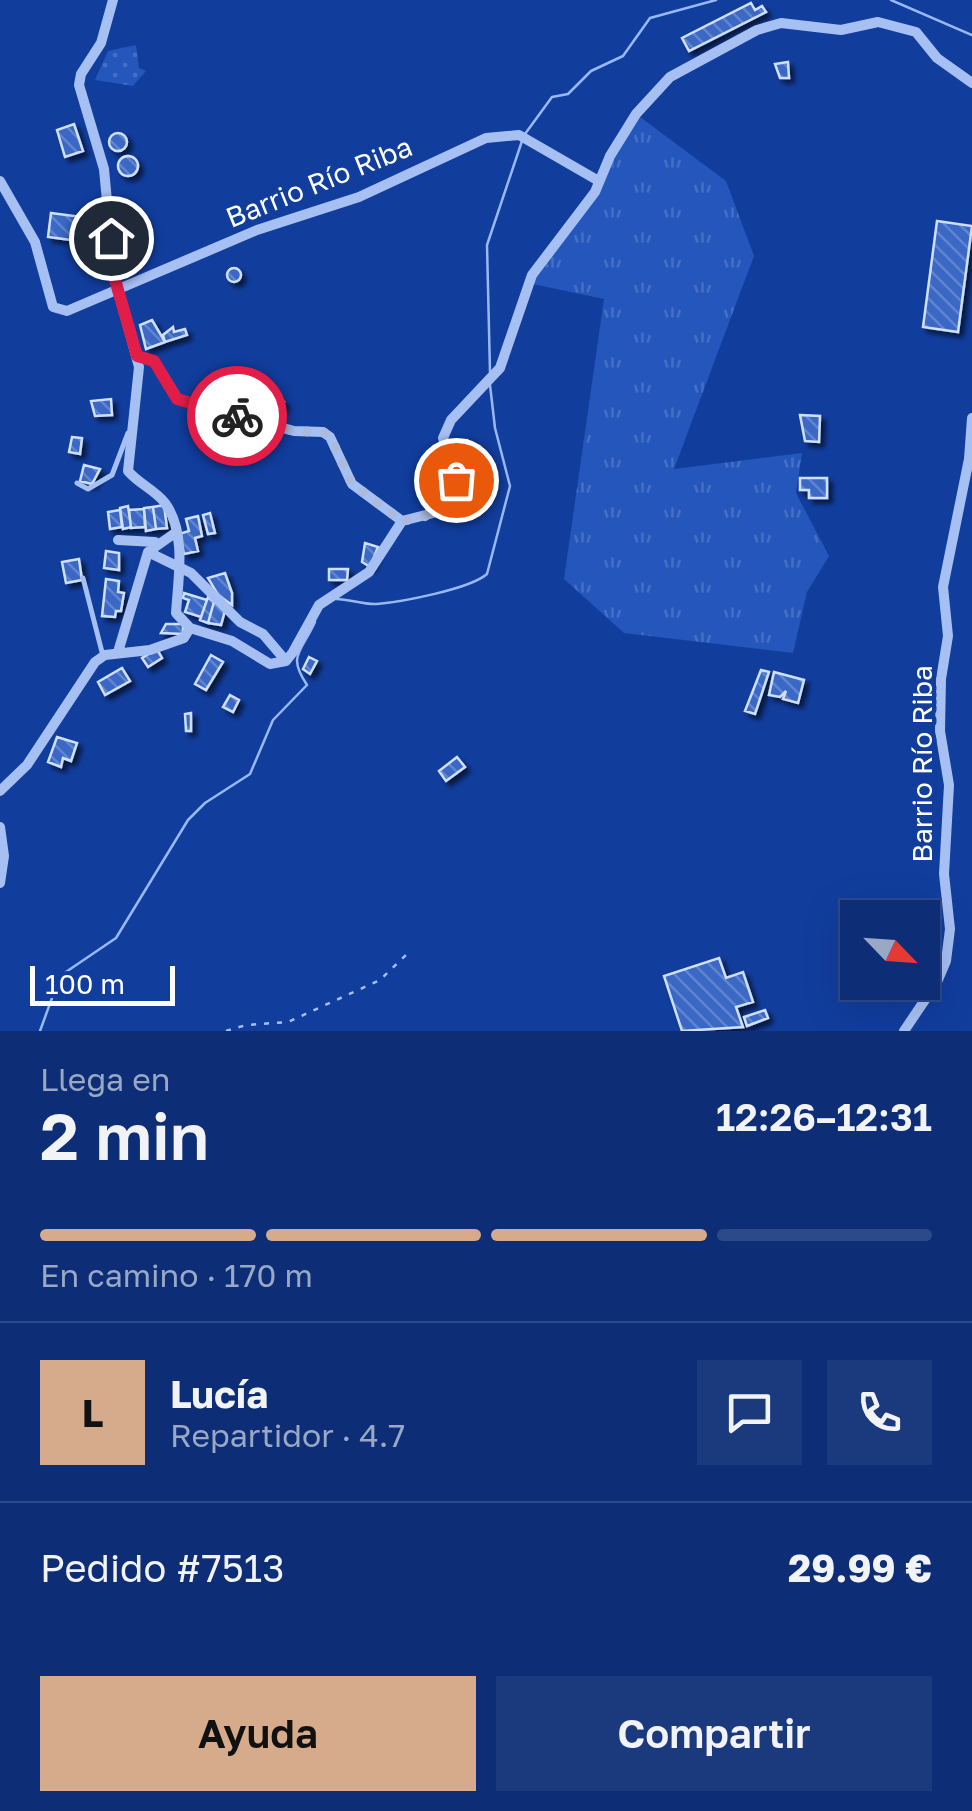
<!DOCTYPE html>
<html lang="es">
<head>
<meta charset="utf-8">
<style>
	:root { --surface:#0d2e76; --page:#1b3a7e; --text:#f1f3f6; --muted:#9aa8c5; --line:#2d4a88; --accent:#d6ab8b }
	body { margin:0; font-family:"Golos Text",sans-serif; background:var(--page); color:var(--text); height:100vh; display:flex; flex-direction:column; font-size:38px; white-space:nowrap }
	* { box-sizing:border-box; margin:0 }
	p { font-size:32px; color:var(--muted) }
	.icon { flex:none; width:55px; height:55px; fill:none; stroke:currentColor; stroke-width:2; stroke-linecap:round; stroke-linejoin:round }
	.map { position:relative; height:1031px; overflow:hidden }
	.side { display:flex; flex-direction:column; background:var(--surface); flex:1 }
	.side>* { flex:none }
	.needle { width:65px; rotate:115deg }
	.buttons { position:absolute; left:840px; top:900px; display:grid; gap:20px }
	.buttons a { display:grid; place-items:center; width:100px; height:100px; border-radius:0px; background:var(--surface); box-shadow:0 10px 40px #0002,0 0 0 2px var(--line); font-size:50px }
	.scale { position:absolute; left:30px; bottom:25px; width:145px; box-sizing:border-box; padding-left:10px; border:5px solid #fff; border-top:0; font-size:28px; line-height:35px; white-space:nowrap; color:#fff; -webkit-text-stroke:8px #113d9d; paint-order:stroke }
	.pin { position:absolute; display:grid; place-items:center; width:85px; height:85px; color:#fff; margin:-42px; border:5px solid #fff; border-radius:50%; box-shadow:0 2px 10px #0007 }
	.courier { position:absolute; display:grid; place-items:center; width:100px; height:100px; margin:-50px; border:8px solid #e11d48; border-radius:50%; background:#fff; color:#222; box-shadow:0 2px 12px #0007 }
	.headline em { font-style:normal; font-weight:600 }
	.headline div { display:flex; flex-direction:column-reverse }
	.headline { display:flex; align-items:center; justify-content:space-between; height:170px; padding:0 40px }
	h1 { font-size:65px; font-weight:600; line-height:75px }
	.bar { display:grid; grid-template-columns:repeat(4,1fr); gap:15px 10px; align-content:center; height:120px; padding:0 40px }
	.bar i { height:12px; border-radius:8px; background:var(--line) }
	.bar .active { background:var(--accent) }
	.bar p { grid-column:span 4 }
	.line { display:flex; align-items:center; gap:25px; padding:0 40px; border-top:2px solid var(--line) }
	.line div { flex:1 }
	.round { display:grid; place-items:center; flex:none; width:105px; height:105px; border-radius:0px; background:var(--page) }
	.button { display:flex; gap:20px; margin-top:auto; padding:20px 40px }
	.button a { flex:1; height:115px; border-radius:0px; background:var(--accent); color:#111; font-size:40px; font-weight:600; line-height:115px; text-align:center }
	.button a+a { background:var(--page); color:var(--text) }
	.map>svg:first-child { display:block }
	.grass { fill:url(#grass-tufts) }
	.park { fill:url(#park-dots) }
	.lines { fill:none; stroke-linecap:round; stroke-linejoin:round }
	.stream { stroke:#98b9f8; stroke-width:2.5 }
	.building { fill:url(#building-back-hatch); stroke:#cfdffe; stroke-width:2.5; filter:url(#shadow) }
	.path { stroke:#a7c0f4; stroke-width:2.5; stroke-dasharray:5 8; stroke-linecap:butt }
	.lane { stroke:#a7c0f4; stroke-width:5 }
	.street { stroke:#a7c0f4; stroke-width:10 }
	.done { stroke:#acbbdd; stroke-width:10; stroke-dasharray:0 18 }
	.route { stroke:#e11d48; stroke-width:12 }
	.labels { text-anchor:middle; stroke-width:9; stroke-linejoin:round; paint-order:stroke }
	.street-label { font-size:28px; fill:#fff; stroke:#113d9d }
</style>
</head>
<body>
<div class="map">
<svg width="972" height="1031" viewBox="0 0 972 1031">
	<defs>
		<pattern id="grass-tufts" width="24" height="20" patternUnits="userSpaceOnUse" patternTransform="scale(2.5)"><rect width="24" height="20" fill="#2456bb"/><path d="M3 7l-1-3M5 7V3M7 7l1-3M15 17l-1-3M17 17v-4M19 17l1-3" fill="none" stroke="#456fc5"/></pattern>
		<pattern id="park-dots" width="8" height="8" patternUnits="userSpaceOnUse" patternTransform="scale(2.5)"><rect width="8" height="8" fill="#2456bb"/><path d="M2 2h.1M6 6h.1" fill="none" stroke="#456fc5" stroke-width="1.8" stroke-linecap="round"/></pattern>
		<pattern id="building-back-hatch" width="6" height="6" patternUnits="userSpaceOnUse" patternTransform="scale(2.5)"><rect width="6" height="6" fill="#3a67c4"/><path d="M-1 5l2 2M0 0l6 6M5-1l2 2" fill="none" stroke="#6185d0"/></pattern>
		<filter id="shadow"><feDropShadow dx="4.5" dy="4.5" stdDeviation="2.5" flood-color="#0009"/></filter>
	</defs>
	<rect width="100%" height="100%" fill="#113d9d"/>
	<path class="grass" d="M636,114L726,181L754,256L674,469L802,453L796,493L829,556L807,592L793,653L624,633L564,579L604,299L528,283L595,192Z"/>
	<path class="park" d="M136,45L139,68L146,71L133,86L95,80L108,51Z"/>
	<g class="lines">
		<path class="stream" d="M891,0L972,35
			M525,134L552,97L568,94L591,71L623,56L650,18L716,0
			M490,372L487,245L522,141
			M336,599C350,599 363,605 377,604C401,602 470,589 487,574L510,486L495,428L490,385
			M40,1031L60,976L116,938L188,820L205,803L250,774L273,720L307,685C287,655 301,653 315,622"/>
	</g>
	<path class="building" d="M751,3L755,10L762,6L766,12L689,51L682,38Z
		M788,62L789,78H780L775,64Z
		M74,124L83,151L65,157L57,130Z
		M109 142a9 9 0 1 1 18 0a9 9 0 1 1-18 0Z
		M118 166a10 10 0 1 1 20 0a10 10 0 1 1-20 0Z
		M51,213L82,217L79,241L48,237Z
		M937,221L972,226L958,332L923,327Z
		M227 275a7 7 0 1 1 14 0a7 7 0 1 1-14 0Z
		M152,320L165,342L146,349L140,325Z
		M173,327L174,332L185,329L187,335L165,342L163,335Z
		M270,398L284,402L283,408L268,404Z
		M111,399L112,415L95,416L91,401Z
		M800,415L820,416L819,442L805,441Z
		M72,437L82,438L80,454L69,452Z
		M467,440L485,454L481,457L486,464L466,473L450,453Z
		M84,465L100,469L92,484L80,481Z
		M800,478H827V498H809V490H800Z
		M164,505L167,528L156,529L153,507Z
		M128,506L131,527L123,529L120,508Z
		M153,507L156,529L146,531L144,508Z
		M144,509L145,527L131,528L129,510Z
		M120,510L122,527L110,529L108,512Z
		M210,513L215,533L208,534L203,515Z
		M198,516L202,536L195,538L198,551L184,554L179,534L189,531L186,519Z
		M365,543L378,547L370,567L362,562Z
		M106,551L119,553V570L104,568Z
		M79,559L82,580L66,583L62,562Z
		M329,569H348L347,580H329Z
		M225,573L232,593V605L218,595L208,578Z
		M106,579L119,581L118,592L124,593L121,611H116L115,617L102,616Z
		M184,593L207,600L201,617L185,612L189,600L183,598Z
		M208,597L214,602L208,623L200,620Z
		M214,602L226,607L221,625L208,623Z
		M166,624H183V634L161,633Z
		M157,649L162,658L148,667L142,658Z
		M211,655L223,662L206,690L195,684Z
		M309,657L317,661L310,674L303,669Z
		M122,668L130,681L105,695L98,682Z
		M761,670L769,672L755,714L745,711Z
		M774,672L804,680L798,703L783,699L786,691L780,697L769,695Z
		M230,695L239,700L233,712L223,707Z
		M191,713V731H186L185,714Z
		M57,737L77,743L71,761L63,758L61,767L48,762Z
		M457,757L465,767L446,781L439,771Z
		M719,958L726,978L743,972L753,1002L736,1007L743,1027L682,1031L664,976Z
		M765,1010L768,1018L747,1026L744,1017Z"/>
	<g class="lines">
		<path class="path" d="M226,1031L246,1025L288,1022L380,980L411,950"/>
		<path class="lane" d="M77,483L88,489L112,475L128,433
			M83,578L103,656"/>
		<path class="street" d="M113,0L101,43L81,74L79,85L104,169L114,276L139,367L128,471C139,484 155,490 165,503C187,533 178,580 176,613L190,628L232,641L270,664L286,661L293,652L319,605L369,572L402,521L449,509L456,480L443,438L451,420L500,368L532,275L595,192L610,156L636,114L670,77L757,30L781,23L841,30L878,22L916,32L937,58L972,83
			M0,181L35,242L53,307L67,311L257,230L359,197L486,138L519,135L597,180
			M137,357L154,361L177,399L294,431L323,432L330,437L352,484L402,521
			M118,540L155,542
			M148,552L191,573L240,622L263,634L286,661
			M118,652L148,552L175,533
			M0,791L27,765L95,662L105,655L150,650L184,638L190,628
			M0,827L4,856L0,883
			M904,1031L937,982L946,961L950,929L944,874L949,785L940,731L941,679L948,636L943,587L969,459L972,418"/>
	</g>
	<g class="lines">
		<path class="done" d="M237,416L294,431L323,432L330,437L352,484L402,521L445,512L454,498L456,480"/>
		<path class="route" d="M111,238L114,276L137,356L154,361L177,399L237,416"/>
	</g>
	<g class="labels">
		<g class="street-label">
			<text transform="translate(319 182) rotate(-22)" y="10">Barrio Río Riba</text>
			<text transform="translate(922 764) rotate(-90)" y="10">Barrio Río Riba</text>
		</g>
	</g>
</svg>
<div class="buttons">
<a><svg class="needle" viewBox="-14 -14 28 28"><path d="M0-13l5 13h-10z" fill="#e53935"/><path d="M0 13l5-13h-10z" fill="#9aa8c5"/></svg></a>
</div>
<div class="scale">100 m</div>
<div class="pin" style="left:456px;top:480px;background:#ea580c"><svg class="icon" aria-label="bag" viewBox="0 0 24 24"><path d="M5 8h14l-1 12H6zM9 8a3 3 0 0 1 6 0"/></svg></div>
<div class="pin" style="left:111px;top:238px;background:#1f2937"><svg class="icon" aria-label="home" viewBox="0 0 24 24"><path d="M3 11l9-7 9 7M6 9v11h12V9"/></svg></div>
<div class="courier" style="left:237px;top:416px"><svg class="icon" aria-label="bike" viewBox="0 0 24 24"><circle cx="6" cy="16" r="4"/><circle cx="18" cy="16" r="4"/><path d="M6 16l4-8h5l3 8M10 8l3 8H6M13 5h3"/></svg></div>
</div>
<section class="side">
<div class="headline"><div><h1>2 min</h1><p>Llega en</p></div><em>12:26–12:31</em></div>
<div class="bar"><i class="active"></i><i class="active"></i><i class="active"></i><i></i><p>En camino · 170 m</p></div>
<div class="line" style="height:180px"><b class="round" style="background:var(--accent);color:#111">L</b><div><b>Lucía</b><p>Repartidor · 4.7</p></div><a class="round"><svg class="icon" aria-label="chat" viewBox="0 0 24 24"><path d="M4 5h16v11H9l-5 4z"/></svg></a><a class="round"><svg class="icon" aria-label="phone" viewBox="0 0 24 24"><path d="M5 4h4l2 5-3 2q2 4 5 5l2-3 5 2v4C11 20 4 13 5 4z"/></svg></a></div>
<div class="line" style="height:130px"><div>Pedido #7513</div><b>29.99 €</b></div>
<div class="button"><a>Ayuda</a><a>Compartir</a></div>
</section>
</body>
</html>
